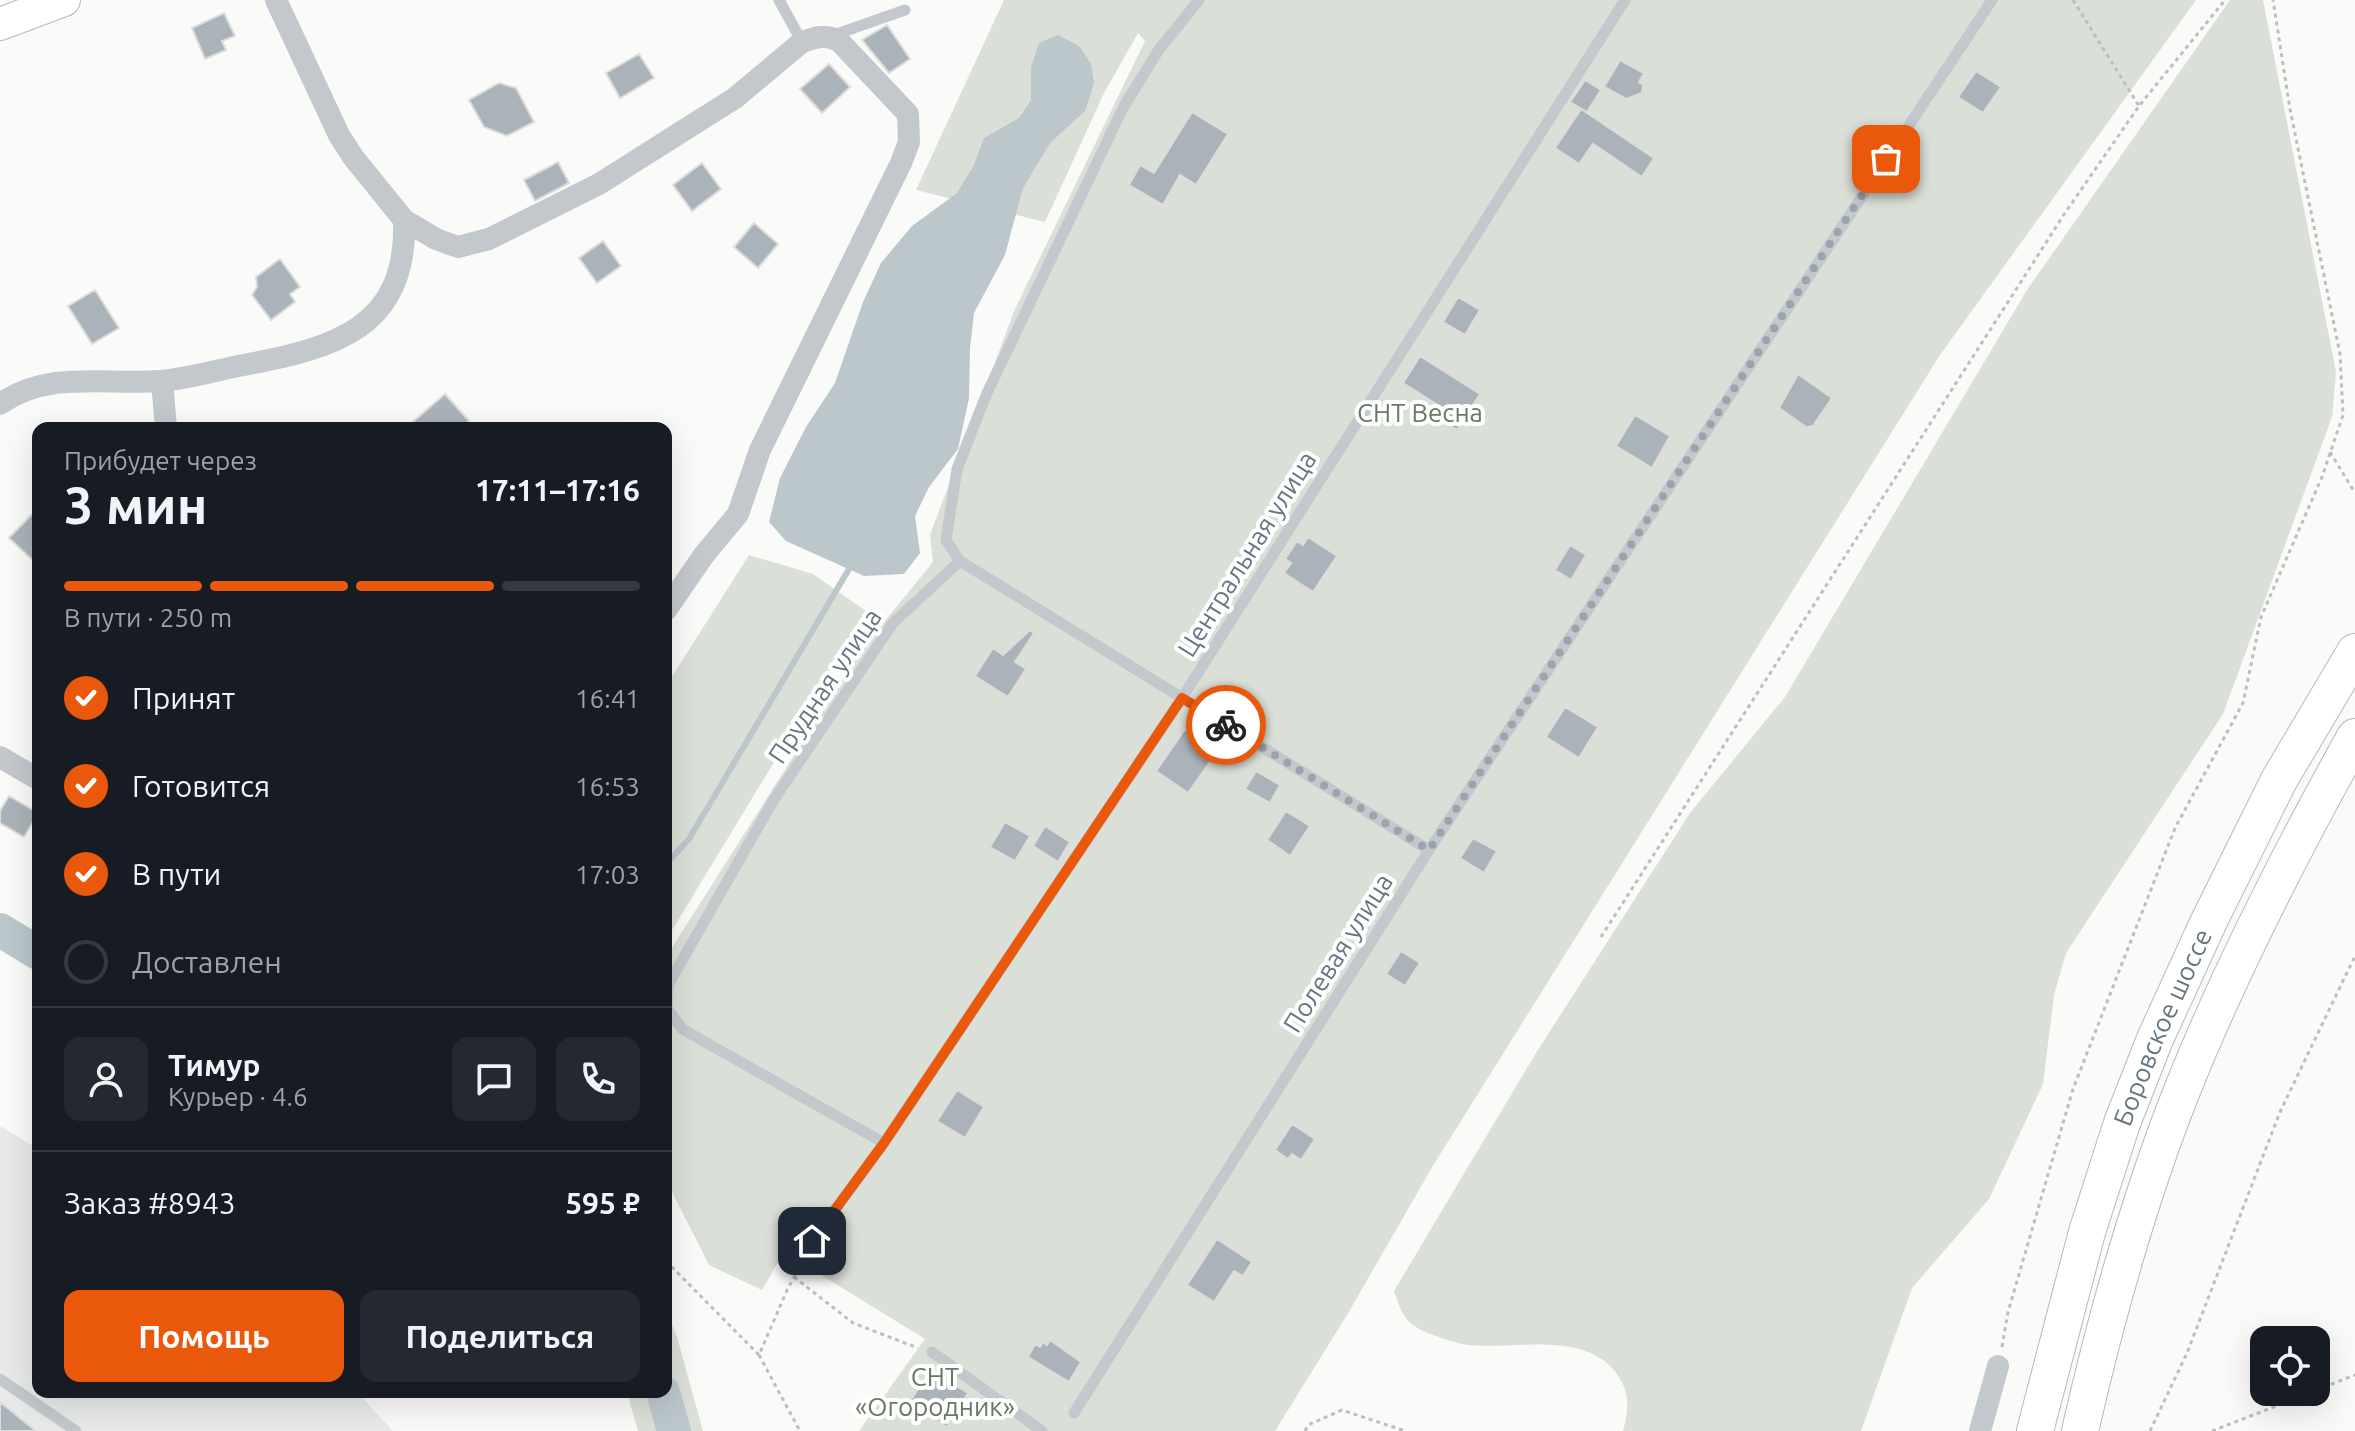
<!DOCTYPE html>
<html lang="ru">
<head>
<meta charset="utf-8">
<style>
	:root { --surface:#171b24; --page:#242831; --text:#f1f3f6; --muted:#9ea1a6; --line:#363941; --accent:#ea580c }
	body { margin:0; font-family:Ubuntu,sans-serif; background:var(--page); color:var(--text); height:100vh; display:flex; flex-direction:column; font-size:30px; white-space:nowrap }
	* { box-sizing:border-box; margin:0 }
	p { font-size:26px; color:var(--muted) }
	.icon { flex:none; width:44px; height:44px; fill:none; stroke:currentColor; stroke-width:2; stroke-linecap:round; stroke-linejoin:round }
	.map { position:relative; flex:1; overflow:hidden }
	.drawer { position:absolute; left:32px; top:422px; width:640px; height:976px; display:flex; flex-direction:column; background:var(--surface); border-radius:16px; box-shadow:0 8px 32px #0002 }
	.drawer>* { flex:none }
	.controls { position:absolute; left:2250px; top:1326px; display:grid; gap:16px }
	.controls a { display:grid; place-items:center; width:80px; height:80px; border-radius:16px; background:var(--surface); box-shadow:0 8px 32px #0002; font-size:40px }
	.pin { position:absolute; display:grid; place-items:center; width:68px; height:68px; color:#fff; margin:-34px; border-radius:16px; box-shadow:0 4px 12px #0006 }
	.courier { position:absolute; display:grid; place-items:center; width:80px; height:80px; margin:-40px; border:6px solid #ea580c; border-radius:50%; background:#fff; color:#222; box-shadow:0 2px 10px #0007 }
	.summary em { font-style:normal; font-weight:700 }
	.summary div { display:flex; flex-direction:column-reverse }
	.summary { display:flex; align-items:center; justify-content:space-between; height:136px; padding:0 32px }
	h1 { font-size:52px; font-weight:700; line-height:60px }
	.bar { display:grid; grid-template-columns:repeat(4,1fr); gap:12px 8px; align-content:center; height:96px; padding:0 32px }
	.bar i { height:10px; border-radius:6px; background:var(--line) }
	.bar .selected { background:var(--accent) }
	.bar p { grid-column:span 4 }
	.line { display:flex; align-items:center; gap:20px; padding:0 32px; border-top:2px solid var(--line) }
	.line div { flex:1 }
	.round { display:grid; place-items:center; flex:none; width:84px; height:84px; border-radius:16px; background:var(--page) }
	ol { padding:0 32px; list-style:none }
	li { display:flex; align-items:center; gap:24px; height:88px }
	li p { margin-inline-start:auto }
	li .icon { padding:8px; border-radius:50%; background:var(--accent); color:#fff; stroke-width:4 }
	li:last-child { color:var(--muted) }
	li i { width:44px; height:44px; border:4px solid var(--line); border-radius:50% }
	.action { display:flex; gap:16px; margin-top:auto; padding:16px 32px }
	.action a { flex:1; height:92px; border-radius:16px; background:var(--accent); color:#fff; font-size:32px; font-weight:700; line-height:92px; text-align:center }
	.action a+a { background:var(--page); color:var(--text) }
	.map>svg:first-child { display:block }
	.built { fill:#e8e9e9 }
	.green { fill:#dadfd7 }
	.water { fill:#bbc7cb }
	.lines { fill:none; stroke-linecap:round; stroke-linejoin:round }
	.stream { stroke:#bbc7cb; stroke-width:6 }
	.river { stroke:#bbc7cb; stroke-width:34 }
	.building { fill:#aab3b9; stroke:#dcdcda; stroke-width:2 }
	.secondary-casing { stroke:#b3babf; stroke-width:34 }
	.primary-casing { stroke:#b5babe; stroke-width:38 }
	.path { stroke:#bbbfc2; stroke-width:3; stroke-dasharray:4 4; stroke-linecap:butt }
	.service { stroke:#c3c8cc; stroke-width:11 }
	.minor { stroke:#c3c8cc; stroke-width:22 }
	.secondary { stroke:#fff; stroke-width:32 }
	.primary { stroke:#fff; stroke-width:36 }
	.done { stroke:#99a4ac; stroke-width:8; stroke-dasharray:0 14.4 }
	.route { stroke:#ea580c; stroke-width:10 }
	.labels { text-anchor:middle; stroke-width:8; stroke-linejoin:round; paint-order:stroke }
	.park-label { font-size:26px; fill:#687a64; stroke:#fff }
	.street-label { font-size:26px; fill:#657683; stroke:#fff }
</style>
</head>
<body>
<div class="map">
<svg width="2355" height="1431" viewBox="0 0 2355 1431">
	<rect width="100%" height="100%" fill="#fafaf8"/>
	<path class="built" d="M0,1126L38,1149V1392H357L393,1431H0Z"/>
	<path class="green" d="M1004,0H2196L1940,355L1434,1164L1347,1315L1275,1431H859L925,1339L784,1252L762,1290L709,1265L666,1180V957L859,653L933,562L930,535L1015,309L1145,41L1138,33L1104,93L1045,222L916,190Z
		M2230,0H2263L2336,372L2332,417L2223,714L2066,953L2054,995L2043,1084L1989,1199L1912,1288L1861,1431H1623C1630,1406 1630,1388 1612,1368C1578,1331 1512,1350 1468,1345C1458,1344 1424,1333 1416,1327C1403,1320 1398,1303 1394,1291L1536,1053L1690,813L1785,697L2027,290Z
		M749,555L813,574L866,611L666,940V686Z
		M666,1310L677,1337L703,1431H638L627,1392H666Z"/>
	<path class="water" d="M1058,35L1079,46L1091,64L1094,83L1085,111L1050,143L1023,188L1005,255L974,313L970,348L969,398L958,449L929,487L915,516L920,553L904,574L864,576L786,541L769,522L780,478L806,427L835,383L863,302L881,263L912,226L957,193L974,165L984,138L1019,118L1031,100V67L1039,43Z"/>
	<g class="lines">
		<path class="stream" d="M666,864L689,839L849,569"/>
		<path class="river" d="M0,930L38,953
			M663,1392L674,1431"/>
	</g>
	<path class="building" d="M224,13L235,36L222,41L226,50L205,59L192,28Z
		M887,25L910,59L889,73L862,40Z
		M639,54L654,78L620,98L606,73Z
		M1620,60L1644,73L1639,82L1643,85L1642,93L1626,99L1604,87Z
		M829,64L850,87L822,113L800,89Z
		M1976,71L2001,87L1983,113L1958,97Z
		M1585,80L1601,90L1587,112L1570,102Z
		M499,83L516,88L534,122L507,136L484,127L469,100Z
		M1581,109L1654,158L1642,177L1593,144L1579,164L1555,148Z
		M1192,112L1228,134L1196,185L1180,175L1163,205L1129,185L1140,165L1154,173Z
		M558,162L569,183L535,201L524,180Z
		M702,163L721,189L692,211L673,185Z
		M754,223L778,244L758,268L734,247Z
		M603,241L621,266L597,283L579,258Z
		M280,259L300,287L290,294L295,302L271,320L252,295L257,287L256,277Z
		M95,290L119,328L92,344L68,306Z
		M1458,297L1480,310L1465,335L1443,322Z
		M1420,356L1480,394L1457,430L1435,416L1441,407L1403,383Z
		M1798,374L1832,398L1813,426L1806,427L1779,408Z
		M445,394L469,421L462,428H406Z
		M1635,415L1670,436L1652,468L1616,446Z
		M38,508V565L9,538Z
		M1308,537L1337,556L1313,592L1284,573L1291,563L1285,559L1297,541L1303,545Z
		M1570,545L1586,555L1571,580L1555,570Z
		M1030,630L1034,633L1015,662L1026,669L1008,697L975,676L993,648L1003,655Z
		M1565,707L1598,727L1579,758L1546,737Z
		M1185,729L1217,752L1188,793L1156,771Z
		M1256,771L1280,785L1270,803L1245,789Z
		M9,796L38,813L24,837L0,823V811Z
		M1286,811L1310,826L1290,856L1267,840Z
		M1005,822L1030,836L1015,861L990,847Z
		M1045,826L1070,842L1058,862L1033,846Z
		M1473,838L1497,851L1484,873L1460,858Z
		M1401,951L1420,963L1405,986L1386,974Z
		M957,1090L984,1107L965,1138L937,1121Z
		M1292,1124L1315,1139L1301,1160L1292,1154L1288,1159L1275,1150Z
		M1217,1239L1252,1262L1243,1276L1234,1271L1214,1302L1187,1285Z
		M1050,1340L1081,1362L1069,1382L1028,1357L1035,1344L1040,1347L1043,1342L1047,1345Z
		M930,1370L968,1393L947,1427L909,1403Z
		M0,1402L36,1431H0Z"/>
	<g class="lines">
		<g class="secondary-casing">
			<path id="secondary" d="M0,24L64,0"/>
		</g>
		<g class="primary-casing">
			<g id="primary">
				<path id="s1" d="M2035,1431L2087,1232L2122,1123L2155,1039L2209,921L2279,780L2355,652"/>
				<path d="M2080,1431C2106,1317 2138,1202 2181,1093C2230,970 2291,852 2355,737"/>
			</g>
		</g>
		<path class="path" d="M2073,0L2139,106
			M2330,452L2355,493
			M1601,937L2065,213L2139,106L2225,0
			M666,1261L759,1355L788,1288L807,1255
			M794,1277L853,1323L918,1348
			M2002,1347L2008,1312L2073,1089L2175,828L2243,703L2261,617L2322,477L2343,415L2340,354L2290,109L2273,0
			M759,1355L800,1431
			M2316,1390L2355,1375
			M1305,1431L1308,1425L1342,1410L1405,1431
			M2150,1431L2187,1353L2280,1112L2355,956
			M2212,1431L2312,1392"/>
		<path class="service" d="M779,0L802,42
			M1199,0L1158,51L1123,108L987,393L957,469L946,540L960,561L1429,850
			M831,36L905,10
			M884,1143L682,1029L667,1008L668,985L773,801L893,623L960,561
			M812,1241L884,1143L1182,698L1625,0
			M932,1352L1042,1431
			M0,1379L76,1431
			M1074,1413L1429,850L1992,0"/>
		<path class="minor" d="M404,220L436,239L458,247L489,239L599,184L735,98L802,42C816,37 826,34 839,41L908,114L909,142L901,163L760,450L738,514L704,555L666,610
			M162,381L166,428
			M0,404C48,370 105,385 160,381C188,379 216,370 244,365C333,348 408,329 404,220L353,157L339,135L276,0
			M0,757L38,779
			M1980,1431L1998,1366"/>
		<use href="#secondary" class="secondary"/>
		<use href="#primary" class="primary"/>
	</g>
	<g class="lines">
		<path class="done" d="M1226,725L1429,850L1886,159"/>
		<path class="route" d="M812,1241L884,1143L1182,698L1226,725"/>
	</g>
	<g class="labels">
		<g class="park-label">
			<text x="1420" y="422">СНТ Весна</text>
			<text x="935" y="1386">СНТ<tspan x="935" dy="30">«Огородник»</tspan></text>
		</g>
		<g class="street-label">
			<text transform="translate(1247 554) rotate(-58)" y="9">Центральная улица</text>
			<text transform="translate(825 686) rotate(-56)" y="9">Прудная улица</text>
			<text transform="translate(1338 953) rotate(-58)" y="9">Полевая улица</text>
			<text dy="9" stroke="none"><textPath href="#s1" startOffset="424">Боровское шоссе</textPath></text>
		</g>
	</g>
</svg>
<div class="controls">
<a><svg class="icon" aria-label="locate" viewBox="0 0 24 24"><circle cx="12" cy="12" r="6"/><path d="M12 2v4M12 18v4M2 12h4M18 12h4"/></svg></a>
</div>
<div class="pin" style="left:1886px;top:159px;background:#ea580c"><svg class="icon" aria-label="bag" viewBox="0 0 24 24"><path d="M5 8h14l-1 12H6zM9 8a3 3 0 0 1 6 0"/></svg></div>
<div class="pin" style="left:812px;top:1241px;background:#1f2937"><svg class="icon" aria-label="home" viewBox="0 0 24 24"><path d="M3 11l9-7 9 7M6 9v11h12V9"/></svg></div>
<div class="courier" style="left:1226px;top:725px"><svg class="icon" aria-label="bike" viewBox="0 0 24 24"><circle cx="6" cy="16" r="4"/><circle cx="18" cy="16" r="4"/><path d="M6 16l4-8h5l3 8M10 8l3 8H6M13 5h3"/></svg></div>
<section class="drawer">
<div class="summary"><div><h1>3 мин</h1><p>Прибудет через</p></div><em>17:11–17:16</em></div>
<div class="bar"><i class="selected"></i><i class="selected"></i><i class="selected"></i><i></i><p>В пути · 250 m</p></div>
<ol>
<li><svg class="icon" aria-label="check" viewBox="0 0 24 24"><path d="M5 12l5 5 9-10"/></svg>Принят<p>16:41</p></li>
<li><svg class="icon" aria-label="check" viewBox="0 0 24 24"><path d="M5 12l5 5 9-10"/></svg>Готовится<p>16:53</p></li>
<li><svg class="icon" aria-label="check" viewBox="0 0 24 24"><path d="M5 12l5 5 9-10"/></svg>В пути<p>17:03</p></li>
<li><i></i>Доставлен</li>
</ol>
<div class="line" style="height:144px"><a class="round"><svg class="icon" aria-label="person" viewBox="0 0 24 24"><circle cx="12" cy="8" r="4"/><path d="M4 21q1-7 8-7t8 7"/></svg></a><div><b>Тимур</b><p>Курьер · 4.6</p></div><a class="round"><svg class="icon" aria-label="chat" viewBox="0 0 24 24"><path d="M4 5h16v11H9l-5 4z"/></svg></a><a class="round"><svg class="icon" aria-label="phone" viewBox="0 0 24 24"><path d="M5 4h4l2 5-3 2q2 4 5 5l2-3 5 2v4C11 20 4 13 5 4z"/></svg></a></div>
<div class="line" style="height:104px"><div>Заказ #8943</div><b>595 ₽</b></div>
<div class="action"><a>Помощь</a><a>Поделиться</a></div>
</section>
</div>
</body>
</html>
